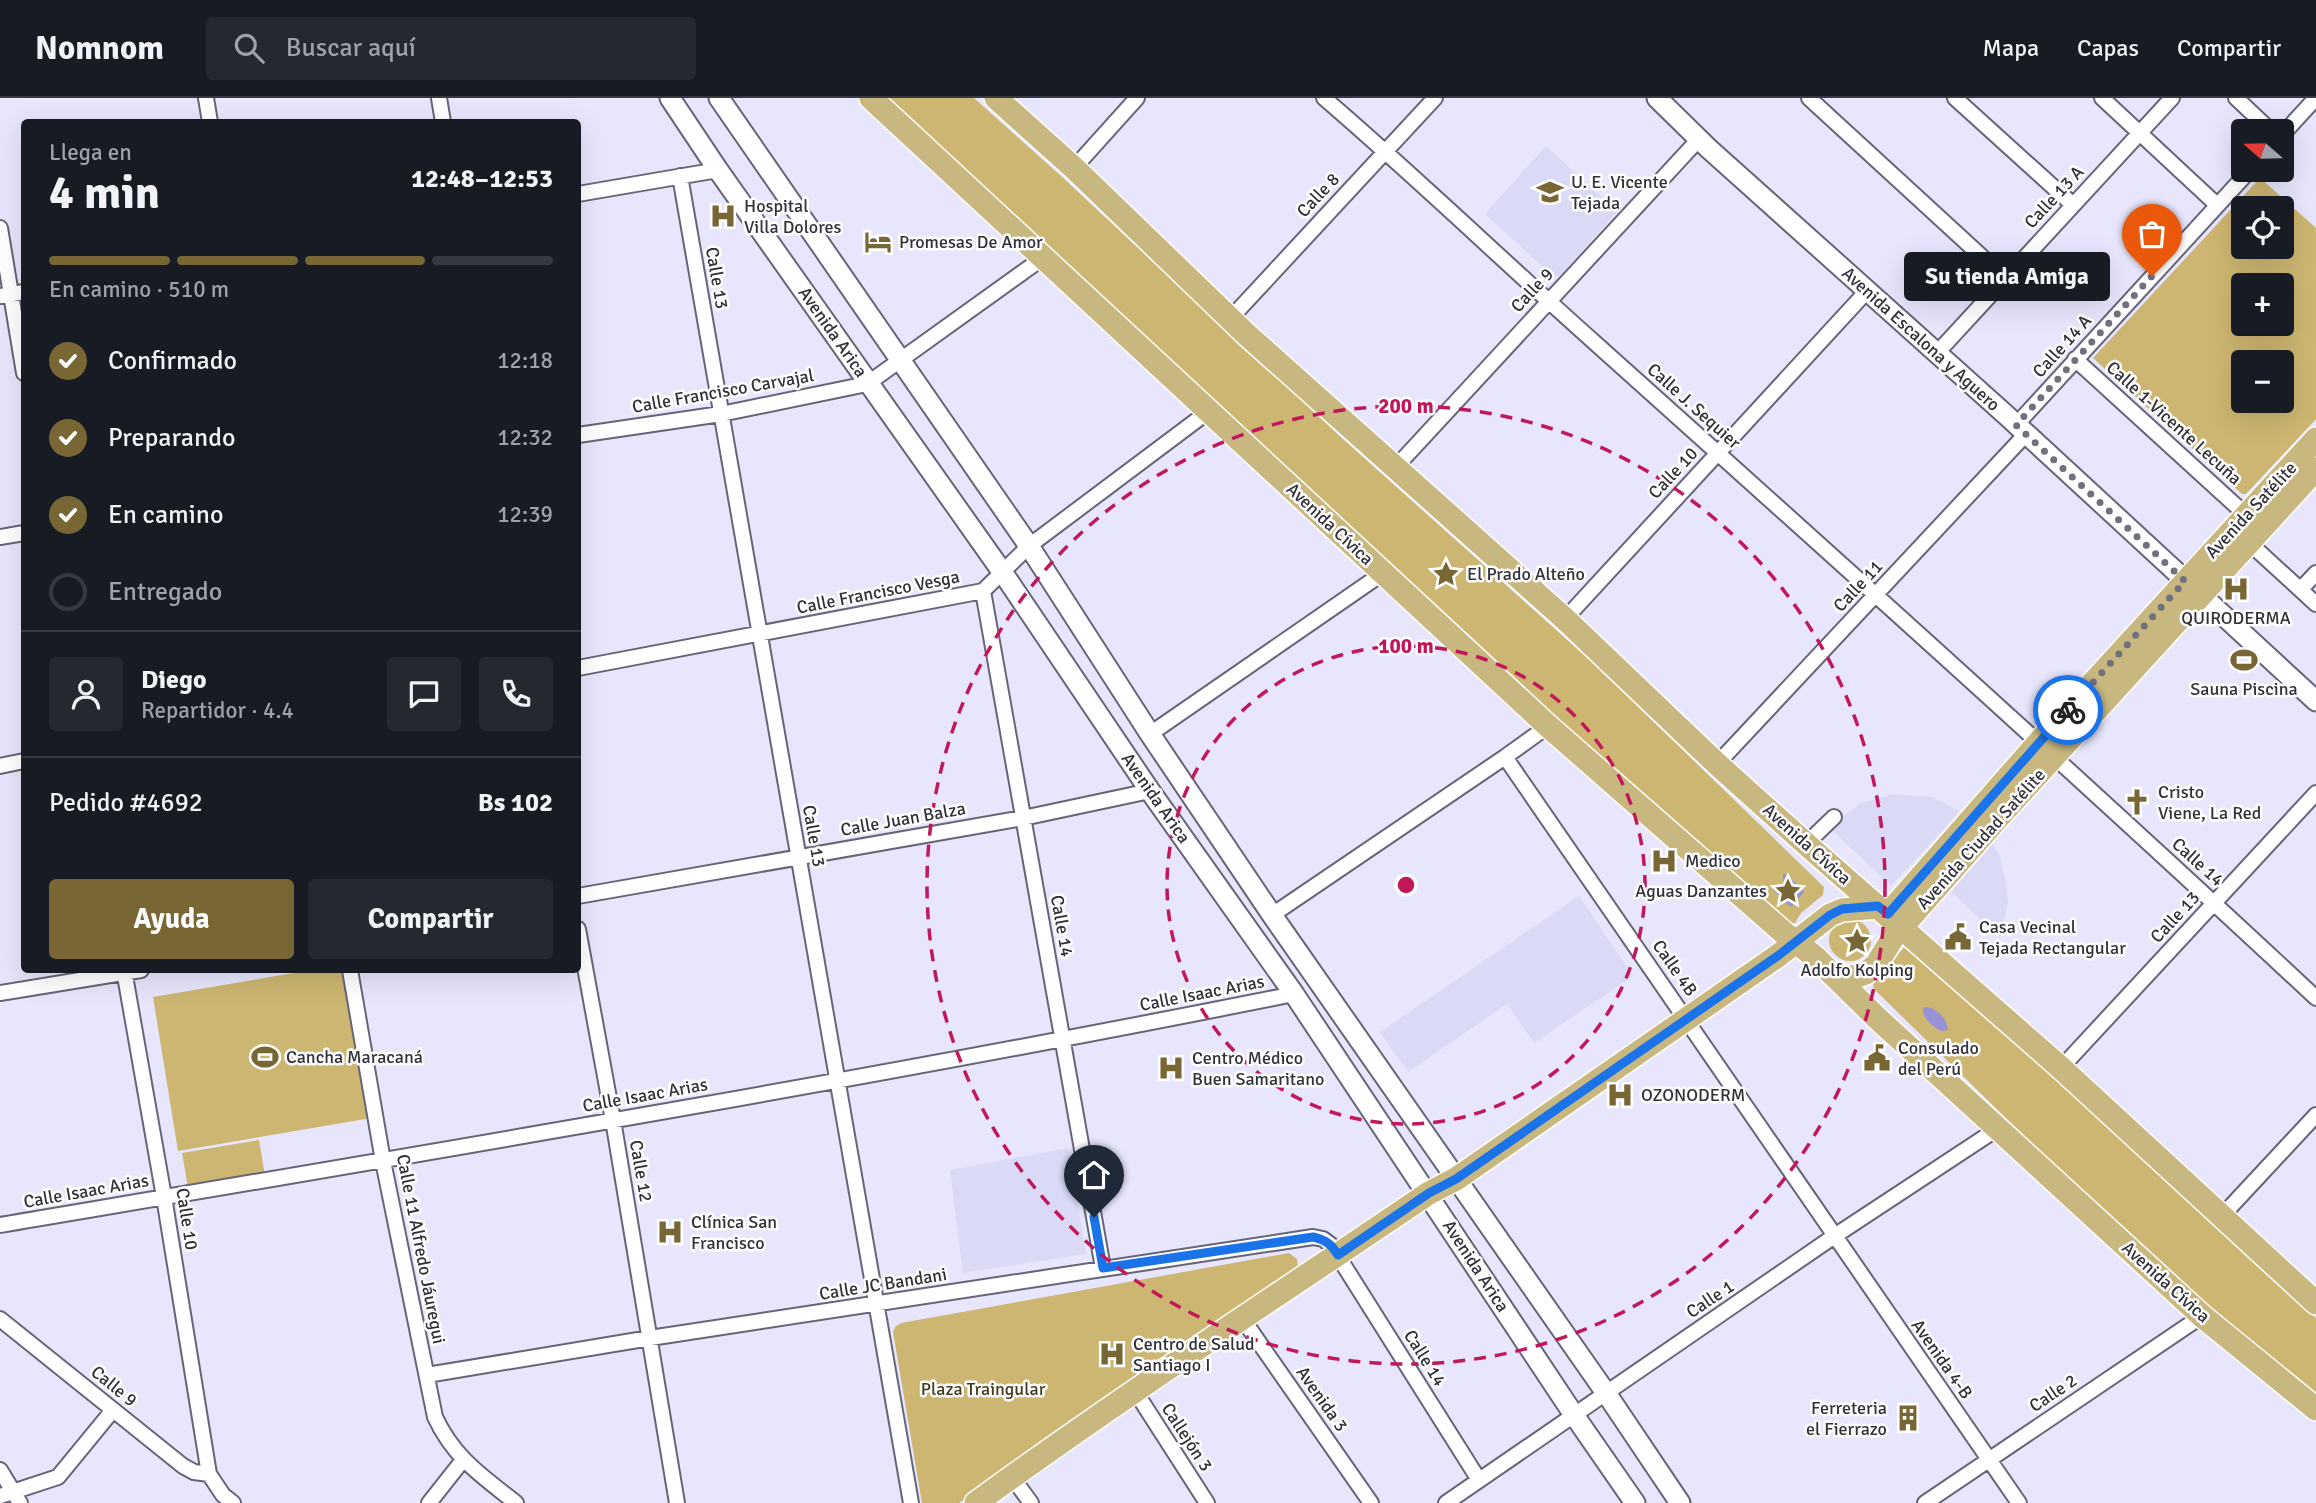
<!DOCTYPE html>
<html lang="es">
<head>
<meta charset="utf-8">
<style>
	:root { --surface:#171b24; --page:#242831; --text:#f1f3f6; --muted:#9ea1a6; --line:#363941; --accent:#786735 }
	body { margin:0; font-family:Signika,sans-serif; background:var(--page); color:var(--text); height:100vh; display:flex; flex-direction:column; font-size:26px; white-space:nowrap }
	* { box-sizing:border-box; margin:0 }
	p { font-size:23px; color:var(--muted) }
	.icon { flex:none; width:38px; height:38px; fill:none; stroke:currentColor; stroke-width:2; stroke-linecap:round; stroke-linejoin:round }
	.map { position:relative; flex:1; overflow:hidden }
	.details { position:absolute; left:21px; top:21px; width:560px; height:854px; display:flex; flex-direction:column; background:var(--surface); border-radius:7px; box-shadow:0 7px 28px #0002 }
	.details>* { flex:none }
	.needle { width:46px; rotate:290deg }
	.fabs { position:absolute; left:2231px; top:21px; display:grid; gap:14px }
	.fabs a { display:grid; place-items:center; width:63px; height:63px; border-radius:7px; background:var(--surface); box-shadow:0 7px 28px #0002; font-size:35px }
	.pin { position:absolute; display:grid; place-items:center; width:60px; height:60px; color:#fff; margin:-72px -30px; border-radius:50% 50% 50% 0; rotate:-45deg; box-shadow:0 0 7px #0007 }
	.pin .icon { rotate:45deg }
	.courier { position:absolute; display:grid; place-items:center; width:70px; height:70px; margin:-35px; border:5px solid #1a73e8; border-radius:50%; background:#fff; color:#222; box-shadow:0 2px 9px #0007 }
	.bubble { position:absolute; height:49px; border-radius:7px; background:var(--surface); box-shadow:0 7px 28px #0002; font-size:23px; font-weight:700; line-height:49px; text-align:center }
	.summary em { font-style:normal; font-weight:700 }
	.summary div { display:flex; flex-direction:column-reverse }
	.summary { display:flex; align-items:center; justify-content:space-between; height:119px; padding:0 28px }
	h1 { font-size:46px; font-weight:700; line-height:52px }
	.bar { display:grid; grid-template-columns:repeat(4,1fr); gap:10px 7px; align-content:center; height:84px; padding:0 28px }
	.bar i { height:9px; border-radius:5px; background:var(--line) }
	.bar .active { background:var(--accent) }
	.bar p { grid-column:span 4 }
	.line { display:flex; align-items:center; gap:18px; padding:0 28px; border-top:2px solid var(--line) }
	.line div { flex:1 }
	.round { display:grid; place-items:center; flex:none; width:74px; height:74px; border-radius:7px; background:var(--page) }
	ol { padding:0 28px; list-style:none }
	li { display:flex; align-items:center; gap:21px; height:77px }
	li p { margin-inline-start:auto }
	li .icon { padding:7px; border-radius:50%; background:var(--accent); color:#fff; stroke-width:4 }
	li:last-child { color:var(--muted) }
	li i { width:38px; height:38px; border:4px solid var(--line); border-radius:50% }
	.action { display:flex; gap:14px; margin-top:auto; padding:14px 28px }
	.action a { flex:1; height:80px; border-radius:7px; background:var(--accent); color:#fff; font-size:28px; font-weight:700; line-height:80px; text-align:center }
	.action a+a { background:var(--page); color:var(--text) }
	header { display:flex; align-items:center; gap:42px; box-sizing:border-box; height:98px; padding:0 35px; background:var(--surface); border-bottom:2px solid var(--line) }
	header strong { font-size:33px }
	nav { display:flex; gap:38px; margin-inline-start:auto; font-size:24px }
	.search { width:490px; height:63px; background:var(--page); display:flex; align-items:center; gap:18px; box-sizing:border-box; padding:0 24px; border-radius:7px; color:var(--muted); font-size:26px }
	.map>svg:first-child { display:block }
	.built { fill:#dad9f6 }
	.green { fill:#cdb671; fill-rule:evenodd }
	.water { fill:#9892d7 }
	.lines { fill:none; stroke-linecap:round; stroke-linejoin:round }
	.street-casing { stroke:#666578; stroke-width:18 }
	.secondary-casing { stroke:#666578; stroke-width:23 }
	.primary-casing { stroke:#fff; stroke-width:26 }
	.street { stroke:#fff; stroke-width:14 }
	.secondary { stroke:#fff; stroke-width:19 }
	.primary { stroke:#c8b880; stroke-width:23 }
	.done { stroke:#71707e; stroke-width:7; stroke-dasharray:0 12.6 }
	.route { stroke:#1a73e8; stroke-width:9 }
	.ring { fill:none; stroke:#c2185b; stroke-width:3.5; stroke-dasharray:12 9 }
	.labels { text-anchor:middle; stroke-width:5; stroke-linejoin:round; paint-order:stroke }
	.poi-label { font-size:18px; fill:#32313a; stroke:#fff; text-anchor:start }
	.street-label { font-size:18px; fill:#32313a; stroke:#fff }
	.park-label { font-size:18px; fill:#463b19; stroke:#fff }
	.centre { fill:#c2185b; stroke:#fff; stroke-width:3.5 }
	.ring-label { font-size:21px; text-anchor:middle; font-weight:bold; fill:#c2185b; stroke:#fff; stroke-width:5; stroke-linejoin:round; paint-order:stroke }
</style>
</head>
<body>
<header>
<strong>Nomnom</strong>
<div class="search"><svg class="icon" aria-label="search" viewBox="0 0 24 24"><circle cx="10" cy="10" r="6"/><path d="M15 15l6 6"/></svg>Buscar aquí</div>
<nav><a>Mapa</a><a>Capas</a><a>Compartir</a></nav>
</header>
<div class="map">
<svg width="2316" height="1405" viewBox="0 0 2316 1405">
	<rect width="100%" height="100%" fill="#e7e6fc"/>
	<path class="built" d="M1546,48L1617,114L1559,178L1552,177L1485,116Z
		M1894,696L1932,699L1960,713L1891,788L1832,732V727L1861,705Z
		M1993,746L1999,756L2006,783L2008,805L2000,839L1951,794Z
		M1579,798L1633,878L1534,945L1507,906L1408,974L1380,934Z
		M1068,1050L1086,1156L963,1175L950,1072Z"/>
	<path class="green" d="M886,0H974L1061,78L1344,342L1593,565L1824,789L1823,797L1801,815L1795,825L1784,827L1301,386Z
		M2260,80L2316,130V321L2246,396H2242L2093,260ZM2244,110H2282V149H2244ZM2244,187H2282V226H2244ZM2244,264H2282V303H2244Z
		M1829 842a21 21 0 1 1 42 0a21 21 0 1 1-42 0Z
		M1905,848L1913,849L2316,1220V1296L2186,1196L1874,891L1872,882L1886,871Z
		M312,872H353L377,1019L178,1053L153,899Z
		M259,1042L265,1077L188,1090L182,1055Z
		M1289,1155L1297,1161L1298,1173L959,1405H922L893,1234L895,1229L901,1225Z"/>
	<path class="water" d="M1783,776L1788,777L1804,794L1791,809L1773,792V789H1778L1783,785Z
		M1927,909C1937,911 1948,921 1948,932L1941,933C1932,928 1922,920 1923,910Z"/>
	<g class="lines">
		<g class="street-casing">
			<path id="street" d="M206,0L210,24
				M439,0L443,24
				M1324,0C1416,79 1503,163 1594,244C1836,461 2078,678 2316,900
				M1809,0L2005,180
				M1955,0L2072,106
				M2102,0L2217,107
				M2236,0L2271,33
				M2282,37L2316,0
				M1074,70L1137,0
				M680,78L911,1405
				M578,96L718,72
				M0,130L24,275
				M0,198L24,194
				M1230,221L1435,0
				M1937,255L2172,0
				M2075,261L2246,417
				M2016,327L2250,72
				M578,337L721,316L867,286L1044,159
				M1394,371L1699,41
				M0,439L24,435
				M2245,441L2316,506
				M2301,491L2316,475
				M983,493L1103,1170
				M1565,521L1867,193
				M578,570L983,493L1029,448L1209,313
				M1150,636L1383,475
				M1505,659L2019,1405
				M1717,666L2026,336
				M0,668L24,663
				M1806,746L1834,719
				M578,798L1023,720L1150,693
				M1272,817L1505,659L1548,628
				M578,831L613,1022L677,1405
				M124,872L164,1099L209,1376L223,1397L233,1405
				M350,872L383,1063L435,1319C454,1360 482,1378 516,1405
				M0,895L141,872
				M2061,970L2316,695
				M2222,1118L2316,1017
				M0,1127C432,1054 865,982 1294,896
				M1242,1220L1371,1405
				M0,1221L183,1368L194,1374L209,1376
				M427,1277L650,1240L1313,1139L1323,1141L1331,1147L1479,1382
				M1135,1293L1207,1405
				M0,1372L20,1405
				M1012,1379L1031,1405
				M0,1398L58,1379L113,1312
				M429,1405L463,1362
				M1446,1405L1833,1139L1997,1031
				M1925,1405L2202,1218"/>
		</g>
		<g class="secondary-casing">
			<path id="secondary" d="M670,0L718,72L1003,475L1150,693L1294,896L1574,1317L1635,1405
				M719,0L1029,448L1150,636L1272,817L1606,1295L1680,1405
				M1657,0L1708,50L2006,317L2316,603"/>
		</g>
		<g class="primary-casing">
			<path id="primary" d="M871,0L1548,628L1783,834L1815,859L1877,920L2202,1218L2316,1311
				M996,0L1074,70L1246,236L1565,521L1717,666L1806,746L2061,970L2316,1205
				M1888,816L2038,645L2316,341
				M1836,878L1855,879L1866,875L1876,867L1894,838L1997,721L2316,371
				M976,1405C1124,1297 1277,1198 1429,1095L1456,1081L1779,857L1830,817L1842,812L1878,809"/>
		</g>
		<use href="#street" class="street"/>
		<use href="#secondary" class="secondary"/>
		<use href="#primary" class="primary"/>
	</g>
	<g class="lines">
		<path class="done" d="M2068,612L2185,483L2016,327L2152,178"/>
		<path class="route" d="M1094,1119L1103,1170L1313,1139C1326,1142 1331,1146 1338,1157L1429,1095L1456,1081L1779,857L1830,817L1842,811L1878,808L1888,816L2068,612"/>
	</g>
	<g class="ring">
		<circle cx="1406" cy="787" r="239"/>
		<circle cx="1406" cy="787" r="479"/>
	</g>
	<defs>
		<g id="school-bare" transform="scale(2.1)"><path d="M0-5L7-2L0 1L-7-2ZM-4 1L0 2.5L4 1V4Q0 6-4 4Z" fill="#786735" stroke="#fff" stroke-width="2.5" paint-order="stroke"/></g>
		<g id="hospital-bare" transform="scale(2.1)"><path d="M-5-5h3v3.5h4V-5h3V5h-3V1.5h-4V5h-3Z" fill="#786735" stroke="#fff" stroke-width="2.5" paint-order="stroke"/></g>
		<g id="hotel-bare" transform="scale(2.1)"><path d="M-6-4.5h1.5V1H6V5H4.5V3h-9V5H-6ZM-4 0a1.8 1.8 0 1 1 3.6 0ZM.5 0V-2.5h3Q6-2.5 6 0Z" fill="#786735" stroke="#fff" stroke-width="2.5" paint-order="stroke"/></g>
		<g id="sight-bare" transform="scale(2.1)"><path d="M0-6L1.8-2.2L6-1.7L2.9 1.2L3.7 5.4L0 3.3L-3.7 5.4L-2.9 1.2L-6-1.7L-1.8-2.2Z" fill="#786735" stroke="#fff" stroke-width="2.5" paint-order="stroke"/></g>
		<g id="stadium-bare" transform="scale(2.1)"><path d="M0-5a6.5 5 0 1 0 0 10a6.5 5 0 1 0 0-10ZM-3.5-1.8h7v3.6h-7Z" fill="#786735" stroke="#fff" stroke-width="2.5" paint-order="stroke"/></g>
		<g id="church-bare" transform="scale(2.1)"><path d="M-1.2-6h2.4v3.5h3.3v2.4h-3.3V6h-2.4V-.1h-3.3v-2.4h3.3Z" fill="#786735" stroke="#fff" stroke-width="2.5" paint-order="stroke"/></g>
		<g id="civic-bare" transform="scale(2.1)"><path d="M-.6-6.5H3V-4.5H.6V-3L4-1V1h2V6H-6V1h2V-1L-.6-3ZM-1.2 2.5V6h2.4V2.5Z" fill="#786735" stroke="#fff" stroke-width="2.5" paint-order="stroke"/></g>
		<g id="building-bare" transform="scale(2.1)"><path d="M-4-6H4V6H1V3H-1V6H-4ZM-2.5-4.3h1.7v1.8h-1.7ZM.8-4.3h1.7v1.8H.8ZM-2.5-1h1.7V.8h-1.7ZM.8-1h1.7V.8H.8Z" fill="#786735" stroke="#fff" stroke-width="2.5" paint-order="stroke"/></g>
	</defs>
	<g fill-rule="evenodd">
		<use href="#school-bare" x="1550" y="94"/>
		<use href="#hospital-bare" x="723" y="118"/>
		<use href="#hotel-bare" x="878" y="144"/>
		<use href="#sight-bare" x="1446" y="476"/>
		<use href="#hospital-bare" x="2236" y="491"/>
		<use href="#stadium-bare" x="2244" y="562"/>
		<use href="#church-bare" x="2137" y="704"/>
		<use href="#hospital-bare" x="1664" y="763"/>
		<use href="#sight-bare" x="1788" y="793"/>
		<use href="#civic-bare" x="1958" y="839"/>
		<use href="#sight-bare" x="1857" y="843"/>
		<use href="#stadium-bare" x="265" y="959"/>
		<use href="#civic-bare" x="1877" y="960"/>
		<use href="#hospital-bare" x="1171" y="970"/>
		<use href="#hospital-bare" x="1620" y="997"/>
		<use href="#hospital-bare" x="670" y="1134"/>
		<use href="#hospital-bare" x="1112" y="1256"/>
		<use href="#building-bare" x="1908" y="1320"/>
	</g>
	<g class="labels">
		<g class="poi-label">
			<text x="1571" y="90">U. E. Vicente<tspan x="1571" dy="21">Tejada</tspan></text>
			<text x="744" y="114">Hospital<tspan x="744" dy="21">Villa Dolores</tspan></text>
			<text x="899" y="150">Promesas De Amor</text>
			<text x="1467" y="482">El Prado Alteño</text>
			<text x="2236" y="526" text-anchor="middle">QUIRODERMA</text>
			<text x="2244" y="597" text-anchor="middle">Sauna Piscina</text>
			<text x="2158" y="700">Cristo<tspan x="2158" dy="21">Viene, La Red</tspan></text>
			<text x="1685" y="769">Medico</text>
			<text x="1767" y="799" text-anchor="end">Aguas Danzantes</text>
			<text x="1979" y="835">Casa Vecinal<tspan x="1979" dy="21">Tejada Rectangular</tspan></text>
			<text x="1857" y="878" text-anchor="middle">Adolfo Kolping</text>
			<text x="1898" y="956">Consulado<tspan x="1898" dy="21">del Perú</tspan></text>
			<text x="286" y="965">Cancha Maracaná</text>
			<text x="1192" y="966">Centro Médico<tspan x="1192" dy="21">Buen Samaritano</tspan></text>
			<text x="1641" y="1003">OZONODERM</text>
			<text x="691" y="1130">Clínica San<tspan x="691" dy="21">Francisco</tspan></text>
			<text x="1133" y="1252">Centro de Salud<tspan x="1133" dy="21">Santiago I</tspan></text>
			<text x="1887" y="1316" text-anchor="end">Ferreteria<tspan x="1887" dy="21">el Fierrazo</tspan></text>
		</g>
		<g class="street-label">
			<text transform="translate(1318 97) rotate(-47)" y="6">Calle 8</text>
			<text transform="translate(2054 99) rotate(-47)" y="6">Calle 13 A</text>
			<text transform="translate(717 180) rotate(80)" y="6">Calle 13</text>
			<text transform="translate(1532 192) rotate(-47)" y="6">Calle 9</text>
			<text transform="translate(833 234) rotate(55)" y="6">Avenida Arica</text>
			<text transform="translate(1921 241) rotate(42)" y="6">Avenida Escalona y Aguero</text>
			<text transform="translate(2062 248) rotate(-48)" y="6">Calle 14 A</text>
			<text transform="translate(723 293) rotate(-10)" y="6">Calle Francisco Carvajal</text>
			<text transform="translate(1694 308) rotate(42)" y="6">Calle J. Sequier</text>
			<text transform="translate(2174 325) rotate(42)" y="6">Calle 1-Vicente Lecuña</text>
			<text transform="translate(1673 375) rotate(-47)" y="6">Calle 10</text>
			<text transform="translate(2251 412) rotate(-47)" y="6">Avenida Satélite</text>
			<text transform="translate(1330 426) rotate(43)" y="6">Avenida Cívica</text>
			<text transform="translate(1858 488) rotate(-47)" y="6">Calle 11</text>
			<text transform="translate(878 494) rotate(-11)" y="6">Calle Francisco Vesga</text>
			<text transform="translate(1156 700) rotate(55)" y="6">Avenida Arica</text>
			<text transform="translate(903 721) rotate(-10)" y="6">Calle Juan Balza</text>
			<text transform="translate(814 738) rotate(80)" y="6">Calle 13</text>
			<text transform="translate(1981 741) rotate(-48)" y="6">Avenida Ciudad Satélite</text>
			<text transform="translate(1807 746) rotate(42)" y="6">Avenida Cívica</text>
			<text transform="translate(2198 764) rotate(42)" y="6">Calle 14</text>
			<text transform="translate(2175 819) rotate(-47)" y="6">Calle 13</text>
			<text transform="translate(1062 828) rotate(80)" y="6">Calle 14</text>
			<text transform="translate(1675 870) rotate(55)" y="6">Calle 4B</text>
			<text transform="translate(1202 895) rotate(-11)" y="6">Calle Isaac Arias</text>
			<text transform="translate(645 997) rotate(-10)" y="6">Calle Isaac Arias</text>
			<text transform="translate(641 1073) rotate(80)" y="6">Calle 12</text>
			<text transform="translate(86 1093) rotate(-10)" y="6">Calle Isaac Arias</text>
			<text transform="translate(187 1121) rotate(81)" y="6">Calle 10</text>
			<text transform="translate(421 1151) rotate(79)" y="6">Calle 11 Alfredo Jáuregui</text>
			<text transform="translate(1476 1168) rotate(57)" y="6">Avenida Arica</text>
			<text transform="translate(2166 1184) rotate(42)" y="6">Avenida Cívica</text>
			<text transform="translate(883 1186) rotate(-9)" y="6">Calle JC Bandani</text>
			<text transform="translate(1710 1201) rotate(-34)" y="6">Calle 1</text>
			<text transform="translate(1425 1260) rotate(58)" y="6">Calle 14</text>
			<text transform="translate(1942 1261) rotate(55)" y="6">Avenida 4-B</text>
			<text transform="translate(114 1288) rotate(39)" y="6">Calle 9</text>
			<text transform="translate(2053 1295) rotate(-34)" y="6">Calle 2</text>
			<text transform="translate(1322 1301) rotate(55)" y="6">Avenida 3</text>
			<text transform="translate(1187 1339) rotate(57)" y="6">Callejón 3</text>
		</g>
		<g class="park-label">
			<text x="983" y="1297">Plaza Traingular</text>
		</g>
	</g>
	<circle cx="1406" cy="787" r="10" class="centre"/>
	<g class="ring-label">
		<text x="1406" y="315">200 m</text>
		<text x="1406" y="555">100 m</text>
	</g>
</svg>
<div class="fabs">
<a><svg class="needle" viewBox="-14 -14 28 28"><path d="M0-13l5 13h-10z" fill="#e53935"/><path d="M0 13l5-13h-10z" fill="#9ea1a6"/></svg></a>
<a><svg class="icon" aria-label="locate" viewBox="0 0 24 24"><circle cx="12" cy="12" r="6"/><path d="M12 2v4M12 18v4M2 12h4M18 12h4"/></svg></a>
<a>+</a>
<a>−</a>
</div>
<div class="pin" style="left:2152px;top:178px;background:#ea580c"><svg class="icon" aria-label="bag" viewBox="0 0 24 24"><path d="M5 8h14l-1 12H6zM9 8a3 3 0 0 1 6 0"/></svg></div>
<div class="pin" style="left:1094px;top:1119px;background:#1f2937"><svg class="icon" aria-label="home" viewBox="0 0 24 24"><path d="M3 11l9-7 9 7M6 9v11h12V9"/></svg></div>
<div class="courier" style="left:2068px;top:612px"><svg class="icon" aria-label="bike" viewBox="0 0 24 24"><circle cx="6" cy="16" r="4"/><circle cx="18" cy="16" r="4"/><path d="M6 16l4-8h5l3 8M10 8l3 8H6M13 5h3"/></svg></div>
<div class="bubble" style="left:1904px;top:154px;width:206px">Su tienda Amiga</div>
<section class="details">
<div class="summary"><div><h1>4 min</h1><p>Llega en</p></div><em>12:48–12:53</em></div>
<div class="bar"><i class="active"></i><i class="active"></i><i class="active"></i><i></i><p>En camino · 510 m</p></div>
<ol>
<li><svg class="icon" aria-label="check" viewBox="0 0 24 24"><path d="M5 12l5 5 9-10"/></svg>Confirmado<p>12:18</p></li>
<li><svg class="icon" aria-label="check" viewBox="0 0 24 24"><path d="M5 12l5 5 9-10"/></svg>Preparando<p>12:32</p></li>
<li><svg class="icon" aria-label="check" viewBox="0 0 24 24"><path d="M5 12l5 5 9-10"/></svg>En camino<p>12:39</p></li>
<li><i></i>Entregado</li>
</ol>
<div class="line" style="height:126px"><a class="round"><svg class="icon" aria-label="person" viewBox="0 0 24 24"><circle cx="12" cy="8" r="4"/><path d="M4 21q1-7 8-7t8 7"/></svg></a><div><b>Diego</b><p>Repartidor · 4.4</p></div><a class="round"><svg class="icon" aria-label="chat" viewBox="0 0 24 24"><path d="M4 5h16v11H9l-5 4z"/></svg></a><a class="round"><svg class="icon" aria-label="phone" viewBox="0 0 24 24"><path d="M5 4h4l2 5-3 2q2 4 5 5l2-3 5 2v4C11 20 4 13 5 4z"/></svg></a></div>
<div class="line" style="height:91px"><div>Pedido #4692</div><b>Bs 102</b></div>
<div class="action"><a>Ayuda</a><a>Compartir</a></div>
</section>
</div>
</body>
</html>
